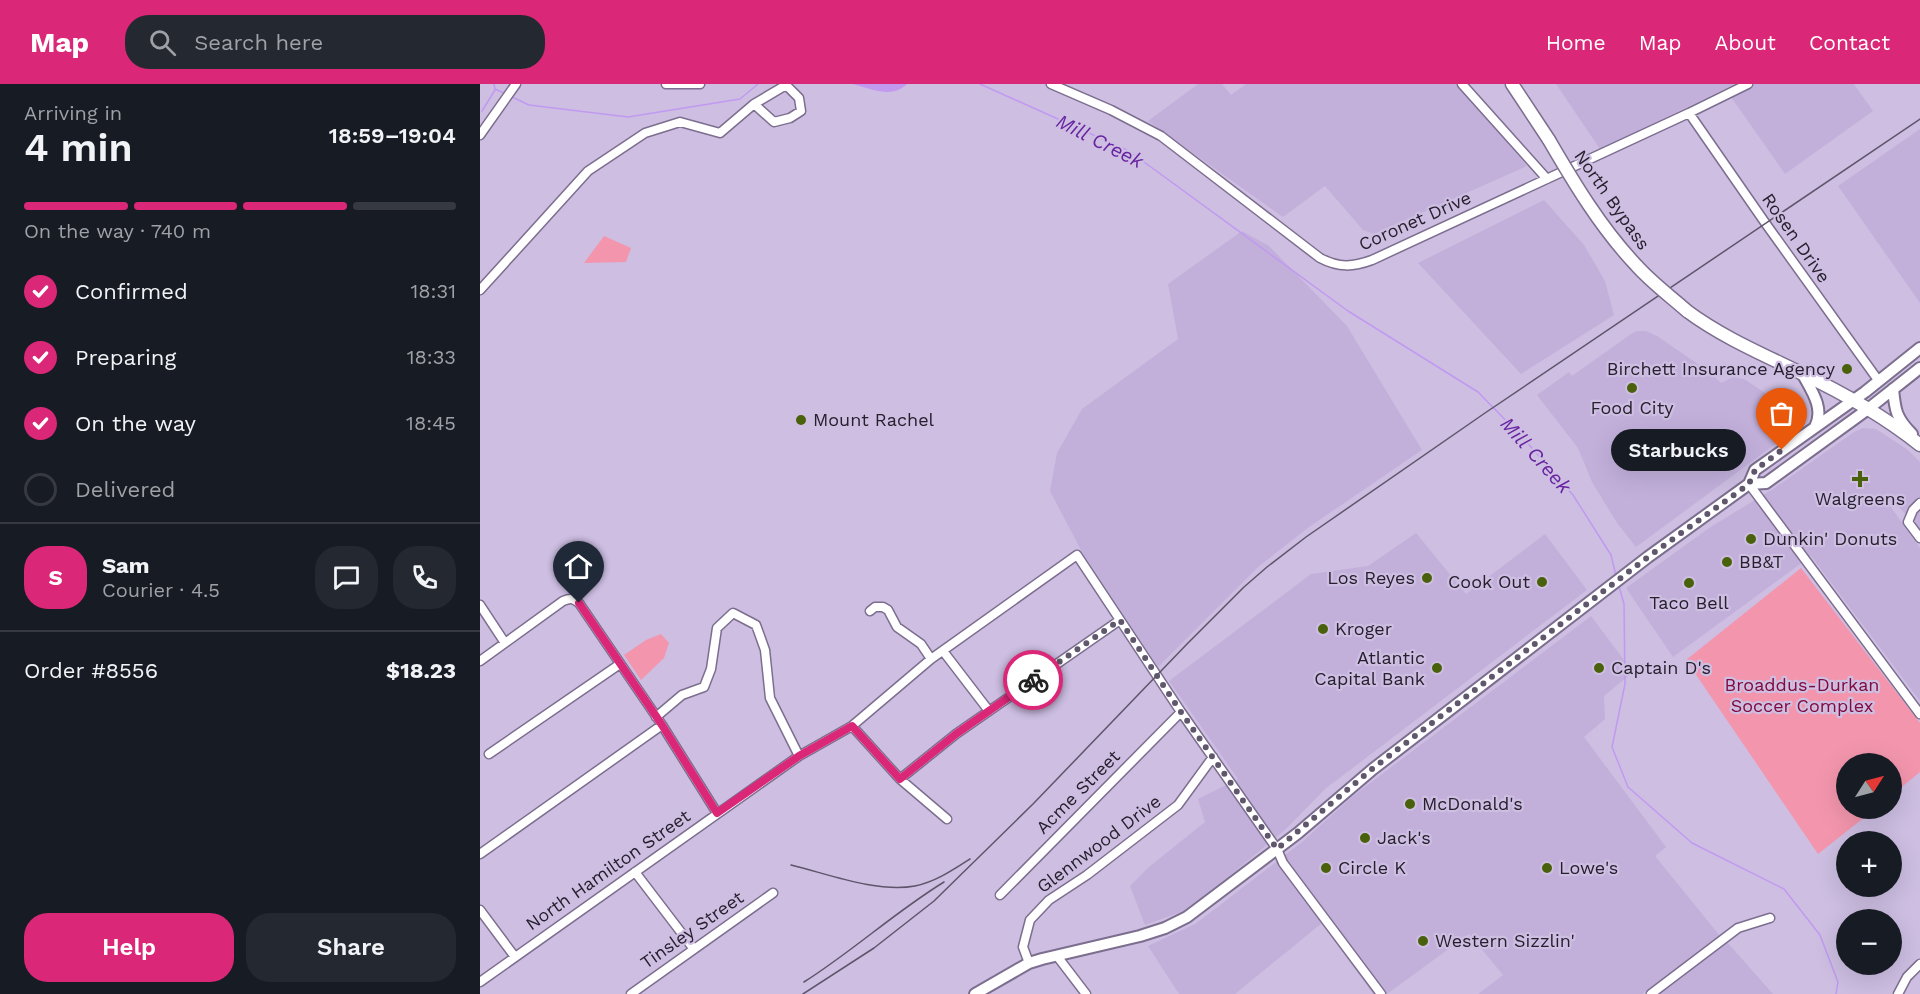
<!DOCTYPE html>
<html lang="en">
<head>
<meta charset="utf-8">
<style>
	:root { --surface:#171b24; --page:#242831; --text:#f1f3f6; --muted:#9ea1a6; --line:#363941; --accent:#db2777 }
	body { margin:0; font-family:"Work Sans",sans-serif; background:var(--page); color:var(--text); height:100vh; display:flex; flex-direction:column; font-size:22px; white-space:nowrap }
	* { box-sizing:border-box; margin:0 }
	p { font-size:20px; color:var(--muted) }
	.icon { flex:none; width:33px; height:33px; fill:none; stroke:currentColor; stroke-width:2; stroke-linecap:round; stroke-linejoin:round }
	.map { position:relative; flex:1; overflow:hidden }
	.drawer { display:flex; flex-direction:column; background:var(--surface); width:480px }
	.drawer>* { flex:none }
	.needle { width:39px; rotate:54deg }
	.fabs { position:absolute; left:1356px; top:669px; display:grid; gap:12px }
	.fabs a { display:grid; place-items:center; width:66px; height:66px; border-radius:50%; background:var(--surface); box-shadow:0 6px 24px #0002; font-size:30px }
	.pin { position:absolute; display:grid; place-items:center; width:51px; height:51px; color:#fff; margin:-62px -26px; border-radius:50% 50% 50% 0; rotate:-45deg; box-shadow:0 0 6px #0007 }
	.pin .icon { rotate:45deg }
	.courier { position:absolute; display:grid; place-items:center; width:60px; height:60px; margin:-30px; border:4px solid #db2777; border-radius:50%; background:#fff; color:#222; box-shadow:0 2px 8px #0007 }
	.bubble { position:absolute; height:42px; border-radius:21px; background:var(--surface); box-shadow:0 6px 24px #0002; font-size:20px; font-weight:600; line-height:42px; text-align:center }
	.head em { font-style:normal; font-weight:600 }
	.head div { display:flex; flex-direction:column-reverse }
	.head { display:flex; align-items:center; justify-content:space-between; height:102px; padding:0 24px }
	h1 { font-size:39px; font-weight:600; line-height:45px }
	.bar { display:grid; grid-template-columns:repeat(4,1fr); gap:9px 6px; align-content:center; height:72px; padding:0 24px }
	.bar i { height:8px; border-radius:4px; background:var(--line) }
	.bar .current { background:var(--accent) }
	.bar p { grid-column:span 4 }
	.line { display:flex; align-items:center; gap:15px; padding:0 24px; border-top:2px solid var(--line) }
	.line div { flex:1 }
	.round { display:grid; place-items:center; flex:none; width:63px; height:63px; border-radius:24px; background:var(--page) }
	ol { padding:0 24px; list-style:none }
	li { display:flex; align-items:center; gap:18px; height:66px }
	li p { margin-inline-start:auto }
	li .icon { padding:6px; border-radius:50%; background:var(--accent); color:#fff; stroke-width:4 }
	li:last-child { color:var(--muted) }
	li i { width:33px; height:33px; border:3px solid var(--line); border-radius:50% }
	.cta { display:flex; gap:12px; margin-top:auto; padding:12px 24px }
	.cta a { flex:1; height:69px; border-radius:24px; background:var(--accent); color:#fff; font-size:24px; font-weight:600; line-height:69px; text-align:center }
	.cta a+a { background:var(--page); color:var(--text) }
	header { display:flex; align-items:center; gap:36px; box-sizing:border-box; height:84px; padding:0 30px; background:var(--accent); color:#fff }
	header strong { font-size:28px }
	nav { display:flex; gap:33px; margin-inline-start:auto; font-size:21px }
	.search { width:420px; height:54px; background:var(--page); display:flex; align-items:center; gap:15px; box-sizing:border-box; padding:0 21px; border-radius:24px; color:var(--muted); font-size:22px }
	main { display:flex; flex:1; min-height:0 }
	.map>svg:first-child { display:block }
	.built { fill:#c2b0db }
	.green { fill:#f396ad }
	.water { fill:#c19af0 }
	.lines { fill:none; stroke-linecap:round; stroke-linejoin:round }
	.stream { stroke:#c19af0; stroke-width:1.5 }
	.minor-casing { stroke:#7c6e8f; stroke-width:11 }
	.major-casing { stroke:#7c6e8f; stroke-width:14 }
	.highway-casing { stroke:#7c6e8f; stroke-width:15 }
	.minor { stroke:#fff; stroke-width:8 }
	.major { stroke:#fff; stroke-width:10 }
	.highway { stroke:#fff; stroke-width:12 }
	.rail { stroke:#5e556b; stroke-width:1.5 }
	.highway-bridge-casing { stroke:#7c6e8f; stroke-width:15; stroke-linecap:butt }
	.highway-bridge { stroke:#fff; stroke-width:12 }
	.done { stroke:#60576d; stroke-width:6; stroke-dasharray:0 10.8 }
	.route { stroke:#db2777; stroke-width:8 }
	.poi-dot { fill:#4a610c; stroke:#cdbee2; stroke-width:2 }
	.labels { text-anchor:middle; stroke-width:4.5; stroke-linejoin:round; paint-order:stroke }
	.street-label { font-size:18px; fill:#26202e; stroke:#cdbee2 }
	.poi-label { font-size:18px; fill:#26202e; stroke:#cdbee2; text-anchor:start }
	.park-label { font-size:18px; fill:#810b3c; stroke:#cdbee2 }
	.water-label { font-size:20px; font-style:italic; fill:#6824a1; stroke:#cdbee2 }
</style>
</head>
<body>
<header>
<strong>Map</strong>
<div class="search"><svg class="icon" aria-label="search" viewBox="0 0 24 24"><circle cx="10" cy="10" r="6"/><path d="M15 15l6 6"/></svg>Search here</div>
<nav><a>Home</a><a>Map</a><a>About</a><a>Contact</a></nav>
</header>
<main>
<section class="drawer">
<div class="head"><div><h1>4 min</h1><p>Arriving in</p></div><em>18:59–19:04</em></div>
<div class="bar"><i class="current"></i><i class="current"></i><i class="current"></i><i></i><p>On the way · 740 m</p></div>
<ol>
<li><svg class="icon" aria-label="check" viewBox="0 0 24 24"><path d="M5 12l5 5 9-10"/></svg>Confirmed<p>18:31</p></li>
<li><svg class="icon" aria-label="check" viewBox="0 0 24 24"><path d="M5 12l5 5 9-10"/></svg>Preparing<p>18:33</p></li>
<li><svg class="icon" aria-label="check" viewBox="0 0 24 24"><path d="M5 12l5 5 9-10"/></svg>On the way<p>18:45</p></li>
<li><i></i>Delivered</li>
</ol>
<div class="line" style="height:108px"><b class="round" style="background:var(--accent);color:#fff">S</b><div><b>Sam</b><p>Courier · 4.5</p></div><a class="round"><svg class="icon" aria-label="chat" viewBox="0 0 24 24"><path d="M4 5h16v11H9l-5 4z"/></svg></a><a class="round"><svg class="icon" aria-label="phone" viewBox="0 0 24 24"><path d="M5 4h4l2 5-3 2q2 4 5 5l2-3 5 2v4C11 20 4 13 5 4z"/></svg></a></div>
<div class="line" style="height:78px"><div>Order #8556</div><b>$18.23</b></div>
<div class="cta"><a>Help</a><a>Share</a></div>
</section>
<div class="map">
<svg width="1440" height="910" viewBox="0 0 1440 910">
	<rect width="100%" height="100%" fill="#cdbee2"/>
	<path class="built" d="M718,0H742L751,11L766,0H977L1047,82L894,150L883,146L845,102L803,133L668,37Z
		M1076,0H1255L1120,65Z
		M1275,0H1374L1393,27L1305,90L1251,13Z
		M1440,45V219L1358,102Z
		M1064,116L1104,161L1125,197L1134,231L1041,290L938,179Z
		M762,147L789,162L867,242L942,366L829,443L778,483L678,583L602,468L570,407L577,369L602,325L698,255L688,200Z
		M1157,247H1166L1177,252L1231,289L1241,299L1253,293L1264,295L1285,309L1287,313L1291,310L1312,337L1308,340L1312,348L1156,463L1137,439L1112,398L1098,364L1057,311L1089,288L1092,292L1151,250Z
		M1383,344L1396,345L1428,366L1440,378V445L1413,417L1408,419L1440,464V617L1331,472L1193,573L1146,504L1229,444L1293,405L1374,348Z
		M936,449L986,510L1065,450L1107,506L845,705L806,745L748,793L703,827L665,841L650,802L669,783L725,738L718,715L758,695L689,597L831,490L888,482Z
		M1111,532L1153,588L1124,612L1125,635L1104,653L1186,763L1175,772L1240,852L1162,910H998L1023,891L989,850L907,910H893L842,839L755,910H699L668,862L715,840L735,825L822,758L873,712Z
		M1247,858L1293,910H1178Z"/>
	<path class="green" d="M124,152L151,164L146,178L104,179Z
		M1321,484L1440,639V688L1412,711V680H1366V724L1395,725L1338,770L1206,576Z
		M181,550L189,559L184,574L161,596L144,571L166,556Z"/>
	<path class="water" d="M373,0H427C412,15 391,5 373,0Z"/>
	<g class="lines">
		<path class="stream" d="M14,0L15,5L26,10
			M500,0L649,67L868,227L998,308L1044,355L1093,411L1131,471L1136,492
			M30,12L49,21L148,33L260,15L278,0
			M2,27L15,6
			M1139,502L1144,520L1145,600L1132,663L1148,703L1212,759L1304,805L1340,851L1358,898L1356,910"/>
		<g class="minor-casing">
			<path id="minor" d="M186,0H220
				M571,0L631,26L681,52L840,174C859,184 873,183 892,176L1209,29L1268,0
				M982,0L1067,95
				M1209,29L1286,140L1398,296
				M0,51L36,0
				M0,206L108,87L165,49L200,38L240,49L274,20L306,1L319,14L321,27L310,34L294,38L274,20
				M1269,400L1440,630
				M1440,419L1433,426L1428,438L1440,454
				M0,521L25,559
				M390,527L395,523H403L408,526L417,543L441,560L451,575
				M463,567L509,627
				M0,577L83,517C90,514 93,514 99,519L182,641L237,729
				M176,633L202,611L224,603L231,585L237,544L253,529L276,541L285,566L290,614L319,672
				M372,642L420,695L467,735
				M9,670L140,580
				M420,695L476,650L640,536
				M0,770L182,641
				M155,788L213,864
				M520,811L701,628
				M0,826L35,873
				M577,872L606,910
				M549,879L543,863L550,836L569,816L607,791L698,721L733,673
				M0,898L319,672L372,642L451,575L597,471L701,628L797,765L803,779L901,910
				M151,910L293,809
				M1171,910L1258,844L1290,834
				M1418,910L1427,893L1440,880"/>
		</g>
		<g class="major-casing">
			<path id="major" d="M1322,289C1331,306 1345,324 1335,343
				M1413,305C1415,326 1416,334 1432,350
				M1269,400L1286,399L1388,325L1440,284
				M495,910L549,879L562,875L660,852L685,844L707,833L818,749L893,685L1168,473L1269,400L1275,386L1385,308L1440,264"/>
		</g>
		<g class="highway-casing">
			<path id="highway" d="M1032,0L1069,56
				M1207,227C1242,253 1282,270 1321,289C1363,309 1404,332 1440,361"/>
		</g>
		<use href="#minor" class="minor"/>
		<use href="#major" class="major"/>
		<use href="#highway" class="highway"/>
		<path class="rail" d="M311,781C348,790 397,809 435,802C455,798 473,786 490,775
			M324,898C373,867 415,828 464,798
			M323,910L394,864L454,817L553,720L707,560L764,503L787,483L826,453L1005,329L1440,35"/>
		<g class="highway-bridge-casing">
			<path id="highway-bridge" d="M1069,56C1094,99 1121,144 1156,181C1171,198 1190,212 1207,227"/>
		</g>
		<use href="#highway-bridge" class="highway-bridge"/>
	</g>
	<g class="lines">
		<path class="done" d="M553,596L640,536L701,628L797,765L892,685L1168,473L1269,400L1275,386L1302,366"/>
		<path class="route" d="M99,519L182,641L237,729L319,672L372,642L420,695L476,650L553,596"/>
	</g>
	<g class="poi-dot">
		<circle cx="1367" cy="285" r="6"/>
		<circle cx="1152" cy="304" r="6"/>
		<circle cx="321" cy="336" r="6"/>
		<path d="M1377 386h6v6h6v6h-6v6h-6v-6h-6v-6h6z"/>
		<circle cx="1271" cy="455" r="6"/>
		<circle cx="1247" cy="478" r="6"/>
		<circle cx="947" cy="494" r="6"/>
		<circle cx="1062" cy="498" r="6"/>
		<circle cx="1209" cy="499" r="6"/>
		<circle cx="843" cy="545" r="6"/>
		<circle cx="957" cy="584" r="6"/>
		<circle cx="1119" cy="584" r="6"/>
		<circle cx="930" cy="720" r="6"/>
		<circle cx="885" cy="754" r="6"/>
		<circle cx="846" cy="784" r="6"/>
		<circle cx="1067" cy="784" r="6"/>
		<circle cx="943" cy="857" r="6"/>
	</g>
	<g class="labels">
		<g class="street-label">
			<text transform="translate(1132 116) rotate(55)" y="6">North Bypass</text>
			<text transform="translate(935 137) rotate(-24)" y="6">Coronet Drive</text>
			<text transform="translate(1316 154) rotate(55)" y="6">Rosen Drive</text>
			<text transform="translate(598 708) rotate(-45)" y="6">Acme Street</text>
			<text transform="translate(619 760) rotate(-37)" y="6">Glennwood Drive</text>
			<text transform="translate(128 786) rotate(-35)" y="6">North Hamilton Street</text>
			<text transform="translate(212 846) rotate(-35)" y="6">Tinsley Street</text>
		</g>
		<g class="poi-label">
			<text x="1355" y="291" text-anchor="end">Birchett Insurance Agency</text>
			<text x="1152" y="330" text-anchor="middle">Food City</text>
			<text x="333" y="342">Mount Rachel</text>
			<text x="1380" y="421" text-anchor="middle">Walgreens</text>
			<text x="1283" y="461">Dunkin' Donuts</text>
			<text x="1259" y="484">BB&amp;T</text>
			<text x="935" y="500" text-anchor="end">Los Reyes</text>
			<text x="1050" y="504" text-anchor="end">Cook Out</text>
			<text x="1209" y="525" text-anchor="middle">Taco Bell</text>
			<text x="855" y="551">Kroger</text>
			<text x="945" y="580" text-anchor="end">Atlantic<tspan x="945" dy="21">Capital Bank</tspan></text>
			<text x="1131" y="590">Captain D's</text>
			<text x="942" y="726">McDonald's</text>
			<text x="897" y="760">Jack's</text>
			<text x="858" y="790">Circle K</text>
			<text x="1079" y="790">Lowe's</text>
			<text x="955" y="863">Western Sizzlin'</text>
		</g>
		<g class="park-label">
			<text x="1322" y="607">Broaddus-Durkan<tspan x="1322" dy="21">Soccer Complex</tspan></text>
		</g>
		<g class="water-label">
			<text transform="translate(620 57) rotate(27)" y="7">Mill Creek</text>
			<text transform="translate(1056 371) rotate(48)" y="7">Mill Creek</text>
		</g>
	</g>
</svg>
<div class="fabs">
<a><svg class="needle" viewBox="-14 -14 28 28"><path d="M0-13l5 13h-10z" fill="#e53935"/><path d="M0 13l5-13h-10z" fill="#9ea1a6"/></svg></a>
<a>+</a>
<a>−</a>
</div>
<div class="pin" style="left:1302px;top:366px;background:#ea580c"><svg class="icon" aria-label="bag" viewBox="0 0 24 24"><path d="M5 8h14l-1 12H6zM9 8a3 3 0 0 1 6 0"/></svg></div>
<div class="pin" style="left:99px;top:519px;background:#1f2937"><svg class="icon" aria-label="home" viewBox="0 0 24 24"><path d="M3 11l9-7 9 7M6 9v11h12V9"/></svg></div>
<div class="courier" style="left:553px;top:596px"><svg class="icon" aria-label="bike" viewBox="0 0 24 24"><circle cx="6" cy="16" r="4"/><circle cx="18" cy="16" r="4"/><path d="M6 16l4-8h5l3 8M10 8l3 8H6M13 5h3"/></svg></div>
<div class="bubble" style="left:1131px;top:345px;width:135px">Starbucks</div>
</div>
</main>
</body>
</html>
